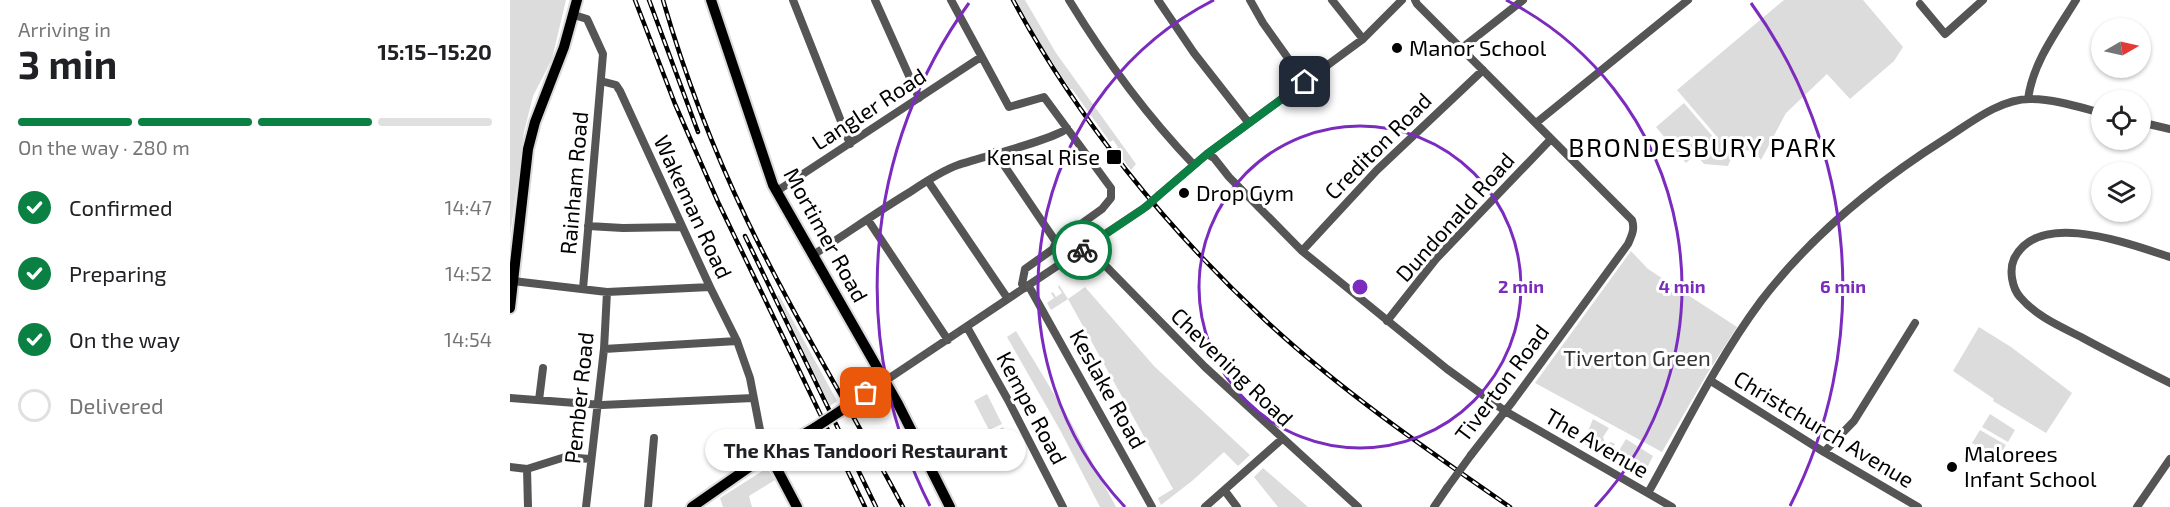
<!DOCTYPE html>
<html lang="en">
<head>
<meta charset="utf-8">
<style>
	:root { --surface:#fff; --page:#f2f2f2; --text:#202124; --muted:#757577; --line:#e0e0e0; --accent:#0b8043 }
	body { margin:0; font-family:"Exo 2",sans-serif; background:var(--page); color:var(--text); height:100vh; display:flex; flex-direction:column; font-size:22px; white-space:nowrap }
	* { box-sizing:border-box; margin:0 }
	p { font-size:20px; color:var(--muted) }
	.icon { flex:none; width:33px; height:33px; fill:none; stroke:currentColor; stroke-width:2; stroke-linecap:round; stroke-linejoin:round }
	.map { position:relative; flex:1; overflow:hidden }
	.panel { display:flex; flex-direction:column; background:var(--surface); width:510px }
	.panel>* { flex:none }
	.needle { width:39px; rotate:81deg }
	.fabs { position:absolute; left:1581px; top:18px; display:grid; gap:12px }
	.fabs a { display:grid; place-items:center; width:60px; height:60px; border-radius:50%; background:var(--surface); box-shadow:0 2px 4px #0004; font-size:30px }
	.pin { position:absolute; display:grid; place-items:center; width:51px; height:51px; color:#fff; margin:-26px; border-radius:12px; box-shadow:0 3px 9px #0006 }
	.courier { position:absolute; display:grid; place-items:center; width:60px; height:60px; margin:-30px; border:4px solid #0b8043; border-radius:50%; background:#fff; color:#222; box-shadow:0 2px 8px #0007 }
	.bubble { position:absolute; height:42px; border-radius:21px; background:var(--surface); box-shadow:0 2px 4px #0004; font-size:20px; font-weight:700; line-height:42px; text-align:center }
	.headline em { font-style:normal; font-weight:700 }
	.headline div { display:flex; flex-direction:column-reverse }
	.headline { display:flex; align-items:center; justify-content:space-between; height:102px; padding:0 18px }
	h1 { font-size:39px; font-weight:700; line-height:45px }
	.bar { display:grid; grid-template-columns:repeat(4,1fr); gap:9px 6px; align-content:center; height:72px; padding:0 18px }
	.bar i { height:8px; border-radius:4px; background:var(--line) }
	.bar .active { background:var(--accent) }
	.bar p { grid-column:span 4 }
	ol { padding:0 18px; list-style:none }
	li { display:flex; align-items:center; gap:18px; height:66px }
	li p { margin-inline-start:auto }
	li .icon { padding:6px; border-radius:50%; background:var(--accent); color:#fff; stroke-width:4 }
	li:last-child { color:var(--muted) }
	li i { width:33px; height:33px; border:3px solid var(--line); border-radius:50% }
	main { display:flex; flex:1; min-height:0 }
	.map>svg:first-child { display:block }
	.green { fill:#dcdcdc }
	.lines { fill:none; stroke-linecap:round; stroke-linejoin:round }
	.major-casing { stroke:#dbdbdb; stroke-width:14 }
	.minor { stroke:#555; stroke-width:8 }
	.major { stroke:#000; stroke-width:10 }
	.rail-casing { stroke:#000; stroke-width:4.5 }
	.rail { stroke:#fff; stroke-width:2; stroke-dasharray:7; stroke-linecap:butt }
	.major-bridge-casing { stroke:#dbdbdb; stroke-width:14; stroke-linecap:butt }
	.minor-bridge { stroke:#555; stroke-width:8 }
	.major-bridge { stroke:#000; stroke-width:10 }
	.done { stroke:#595959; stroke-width:6; stroke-dasharray:0 10.8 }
	.route { stroke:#0b8043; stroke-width:8 }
	.ring { fill:none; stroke:#7b2cbf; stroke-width:3 }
	.poi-dot { fill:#000; stroke:#fff; stroke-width:2 }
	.labels { text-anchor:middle; stroke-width:6; stroke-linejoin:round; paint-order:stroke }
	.poi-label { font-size:22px; fill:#000; stroke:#fff; text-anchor:start }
	.street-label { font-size:22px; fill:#000; stroke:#fff }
	.park-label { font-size:22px; fill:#333; stroke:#fff }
	.quarter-label { font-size:26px; letter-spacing:1.5px; fill:#000; stroke:#fff }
	.centre { fill:#7b2cbf; stroke:#fff; stroke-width:3 }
	.ring-label { font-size:18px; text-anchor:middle; font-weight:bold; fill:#7b2cbf; stroke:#fff; stroke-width:6; stroke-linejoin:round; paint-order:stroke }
</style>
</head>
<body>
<main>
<section class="panel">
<div class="headline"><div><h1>3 min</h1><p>Arriving in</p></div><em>15:15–15:20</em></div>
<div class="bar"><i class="active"></i><i class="active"></i><i class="active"></i><i></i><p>On the way · 280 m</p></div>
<ol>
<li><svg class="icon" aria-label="check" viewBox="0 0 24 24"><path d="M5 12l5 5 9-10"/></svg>Confirmed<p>14:47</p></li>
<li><svg class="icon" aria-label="check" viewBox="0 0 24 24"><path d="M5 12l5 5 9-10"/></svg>Preparing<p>14:52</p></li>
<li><svg class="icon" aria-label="check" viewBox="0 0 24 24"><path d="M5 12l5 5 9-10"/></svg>On the way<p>14:54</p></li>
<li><i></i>Delivered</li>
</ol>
</section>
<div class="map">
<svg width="1660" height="507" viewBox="0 0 1660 507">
	<rect width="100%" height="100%" fill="#fff"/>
	<path class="green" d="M0,0H56L42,59L23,96L14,132L0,237Z
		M506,0H515L546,53L626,164L621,170L605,149L608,147L603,140L600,142L562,89H560L528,40Z
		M1274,0H1353L1393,47L1384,61L1340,99L1317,74L1276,113L1251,160C1244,149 1234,147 1223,154L1218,166L1194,164L1187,156L1208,138L1167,90Z
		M1174,103L1204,138L1176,163L1146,127Z
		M1121,251L1138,269L1227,327L1197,374L1152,452L1025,383Z
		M549,285L558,299L575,287L644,366L740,455L728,466L714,452L682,481L651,505L648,498L663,489L558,299L541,310L537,303L544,298L541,293L543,292L546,297L552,293L548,287Z
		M269,295L327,401L320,406L267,296Z
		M1469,327L1501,347L1562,393L1536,433L1483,401L1484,399L1443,371Z
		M506,331L558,417L606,507H590L550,430L497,337Z
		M477,394L492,424L479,430L464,401Z
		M1480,414L1505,430L1498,442L1472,427Z
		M1083,419L1099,428L1093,437L1096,445L1101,442L1105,444L1101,452L1136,471V474L1130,475L1124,473L1073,443L1071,441L1076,436Z
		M493,427L501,442L479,454L471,439Z
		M1470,430L1496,445L1488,458L1462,443Z
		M1116,439L1143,456L1136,470L1107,454Z
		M257,468L265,480L239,496L242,507H213L210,498Z
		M753,468L798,507H768L744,477Z"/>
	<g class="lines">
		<g class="major-casing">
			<path id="major" d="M201,0L263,185L388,404L440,507
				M0,308L18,149L25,122L54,47L67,0
				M341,404L375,381
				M259,454L287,507
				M182,507L248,461L306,427"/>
		</g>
		<path class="minor" d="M283,0L340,144
			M365,0L409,98
			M441,0L499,107L534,97L601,188V198L592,209L546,242L543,249L515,269L512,284L515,288
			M559,0C595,59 636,115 684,165
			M648,0L684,53L738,122
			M740,0L753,23L795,82
			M822,0L853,39
			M905,0L907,4L1122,220C1125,229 1122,235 1118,244L1003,401L961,455
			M1410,4L1435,34L1473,0
			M64,15L77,19L93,54L73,289
			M952,48L1013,0
			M91,81L106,85L110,91L200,287L227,341L240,378L251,435
			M1518,99C1523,62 1547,31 1566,0
			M1630,122L1660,129
			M1026,123L1178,0
			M485,152L546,242
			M697,154L704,158L719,177L792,251L937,369L995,411L1162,507
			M418,181L498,299
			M267,191L471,57
			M649,195L697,154L853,39L892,0
			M358,220L438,340
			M78,226L113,228L172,227
			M577,247L695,367L848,507
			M792,251L867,170L973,70
			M303,255C336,234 367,212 400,192C415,182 431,171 448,165C468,158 547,139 557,128
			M1660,257C1622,245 1528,208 1504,259C1499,270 1502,288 1510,297C1526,316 1549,326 1571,337C1600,353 1630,368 1660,383
			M3,281L97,292L200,287
			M521,290L642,507
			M877,321L926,259L1041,139
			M457,327L498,400L553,507
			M94,349L227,341
			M375,381L637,206
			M1201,381L1314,452L1408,507
			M0,398L92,405L243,398
			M29,400L33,368
			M1314,452L1344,421L1405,323
			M0,467L17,469L55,457L80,459
			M17,469L18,507
			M715,491L727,507
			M1138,493C1174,429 1207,360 1251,301C1300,237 1367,182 1435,139C1459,124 1489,99 1520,99C1544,99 1569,107 1592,113
			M76,507L94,349L97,292
			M138,507L144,438
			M695,507L772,439
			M924,507L937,488
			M1627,507L1660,459"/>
		<use href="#major" class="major"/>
		<g class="rail-casing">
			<path id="rail" d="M125,0L165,104L208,202L355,507
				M139,0L188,132
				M153,0C175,76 203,149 237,220C284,318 342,411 393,507
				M503,0C566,117 657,229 755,320C830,390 916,449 1000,507
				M235,236L366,507"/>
		</g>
		<use href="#rail" class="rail"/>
		<g class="major-bridge-casing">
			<path id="major-bridge" d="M306,427L341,404"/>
		</g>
		<path class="minor-bridge" d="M637,206L649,195
			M937,488L961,455"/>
		<use href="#major-bridge" class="major-bridge"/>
	</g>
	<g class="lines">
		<path class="done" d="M356,393L572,250"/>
		<path class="route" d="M572,250L633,209L697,154L795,82"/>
	</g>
	<g class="ring">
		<circle cx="850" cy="287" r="161"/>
		<path d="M615 507A322 322 0 0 1 704 0M996 0A322 322 0 0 1 1085 507"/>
		<path d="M420 506A483 483 0 0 1 459 3M1241 3A483 483 0 0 1 1280 506"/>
	</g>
	<g class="poi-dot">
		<circle cx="887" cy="48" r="6"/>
		<rect x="596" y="149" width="16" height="16" rx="3"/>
		<circle cx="674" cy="193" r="6"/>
		<circle cx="1442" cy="467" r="6"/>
	</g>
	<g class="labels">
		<g class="poi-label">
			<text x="899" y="56">Manor School</text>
			<text x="590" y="165" text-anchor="end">Kensal Rise</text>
			<text x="686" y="201">Drop Gym</text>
			<text x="1454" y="462">Malorees<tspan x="1454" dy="25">Infant School</tspan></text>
		</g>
		<g class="street-label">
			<text transform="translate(359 109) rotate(-33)" y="8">Langler Road</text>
			<text transform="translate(868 146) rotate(-45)" y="8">Crediton Road</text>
			<text transform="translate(64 183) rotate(-85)" y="8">Rainham Road</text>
			<text transform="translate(183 207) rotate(65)" y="8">Wakeman Road</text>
			<text transform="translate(945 217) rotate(-48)" y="8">Dundonald Road</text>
			<text transform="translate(316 235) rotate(61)" y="8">Mortimer Road</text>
			<text transform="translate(722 367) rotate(44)" y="8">Chevening Road</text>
			<text transform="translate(992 383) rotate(-53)" y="8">Tiverton Road</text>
			<text transform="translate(598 389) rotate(61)" y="8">Keslake Road</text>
			<text transform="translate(69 398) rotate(-84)" y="8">Pember Road</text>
			<text transform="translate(522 408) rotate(62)" y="8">Kempe Road</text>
			<text transform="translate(1314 429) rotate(31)" y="8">Christchurch Avenue</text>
			<text transform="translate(1087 443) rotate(30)" y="8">The Avenue</text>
		</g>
		<g class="park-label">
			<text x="1127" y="366">Tiverton Green</text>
		</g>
		<g class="quarter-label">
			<text x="1193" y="157">BRONDESBURY PARK</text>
		</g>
	</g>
	<circle cx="850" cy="287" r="9" class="centre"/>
	<g class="ring-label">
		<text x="1011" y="293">2 min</text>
		<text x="1172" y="293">4 min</text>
		<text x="1333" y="293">6 min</text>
	</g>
</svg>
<div class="fabs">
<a><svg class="needle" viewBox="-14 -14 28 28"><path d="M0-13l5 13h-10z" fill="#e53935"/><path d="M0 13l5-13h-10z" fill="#757577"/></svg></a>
<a><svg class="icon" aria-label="locate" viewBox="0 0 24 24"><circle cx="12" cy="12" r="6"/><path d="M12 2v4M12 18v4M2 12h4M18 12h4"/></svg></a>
<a><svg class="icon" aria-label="layers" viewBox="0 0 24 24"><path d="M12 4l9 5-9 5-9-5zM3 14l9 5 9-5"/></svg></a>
</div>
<div class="pin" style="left:356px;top:393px;background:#ea580c"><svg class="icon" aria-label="bag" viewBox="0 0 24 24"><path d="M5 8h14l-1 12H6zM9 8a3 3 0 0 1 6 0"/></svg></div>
<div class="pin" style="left:795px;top:82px;background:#1f2937"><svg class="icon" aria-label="home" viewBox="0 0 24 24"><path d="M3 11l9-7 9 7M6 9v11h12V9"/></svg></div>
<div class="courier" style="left:572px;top:250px"><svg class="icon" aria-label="bike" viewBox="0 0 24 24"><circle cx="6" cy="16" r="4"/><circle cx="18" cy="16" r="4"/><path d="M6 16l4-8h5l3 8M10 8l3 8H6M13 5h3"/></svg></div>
<div class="bubble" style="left:195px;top:429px;width:321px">The Khas Tandoori Restaurant</div>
</div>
</main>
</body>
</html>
